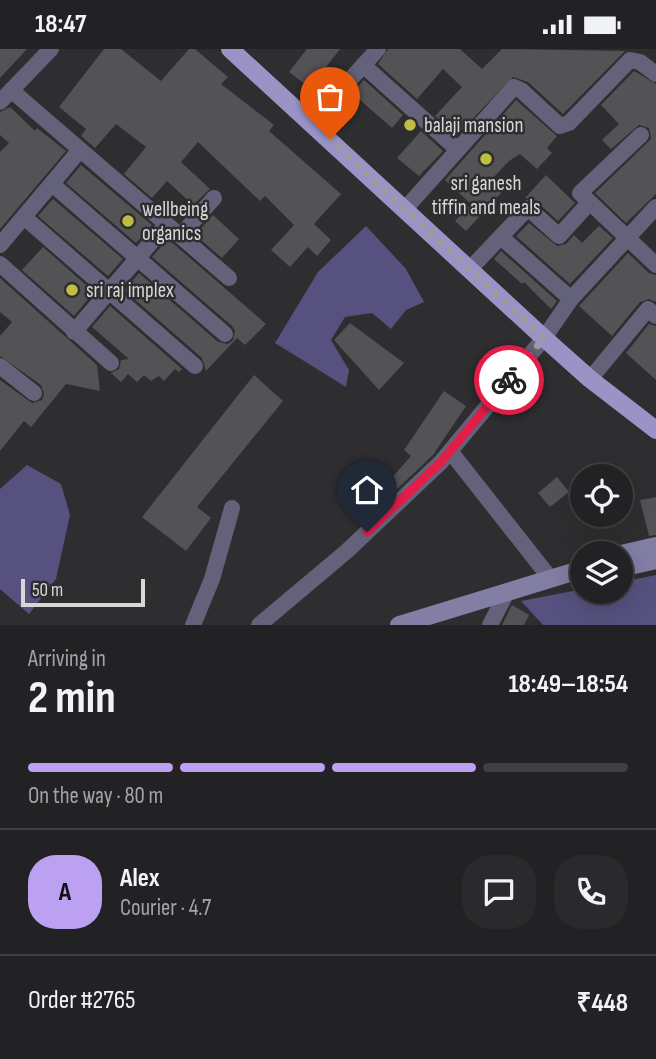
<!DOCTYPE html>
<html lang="en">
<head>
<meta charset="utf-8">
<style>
	:root { --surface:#222224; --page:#2a2a2c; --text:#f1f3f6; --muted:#a2a4a6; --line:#3f3f41; --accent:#bca0f2 }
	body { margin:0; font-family:"Sofia Sans Condensed",sans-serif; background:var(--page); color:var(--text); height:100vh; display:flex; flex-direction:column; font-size:26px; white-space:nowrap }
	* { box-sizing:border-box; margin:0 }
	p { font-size:23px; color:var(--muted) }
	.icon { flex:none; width:38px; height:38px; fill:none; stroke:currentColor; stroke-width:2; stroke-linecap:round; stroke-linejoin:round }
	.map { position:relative; height:576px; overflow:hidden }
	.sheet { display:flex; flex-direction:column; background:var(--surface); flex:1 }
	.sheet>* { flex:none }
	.buttons { position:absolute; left:570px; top:415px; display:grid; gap:14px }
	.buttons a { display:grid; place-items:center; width:63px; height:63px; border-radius:50%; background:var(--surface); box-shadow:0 7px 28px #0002,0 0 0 2px var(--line); font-size:35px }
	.scale { position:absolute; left:21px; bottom:18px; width:124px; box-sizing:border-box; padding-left:7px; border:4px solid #d7d7d8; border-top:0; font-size:19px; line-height:24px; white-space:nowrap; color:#d7d7d8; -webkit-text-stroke:5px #2e2d30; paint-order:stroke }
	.pin { position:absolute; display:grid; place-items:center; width:60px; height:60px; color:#fff; margin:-72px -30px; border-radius:50% 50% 50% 0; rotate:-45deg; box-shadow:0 0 7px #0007 }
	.pin .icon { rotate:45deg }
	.courier { position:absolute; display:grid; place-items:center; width:70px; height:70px; margin:-35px; border:5px solid #e11d48; border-radius:50%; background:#fff; color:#222; box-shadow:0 2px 9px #0007 }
	.summary em { font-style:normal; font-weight:700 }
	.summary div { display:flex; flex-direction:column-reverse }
	.summary { display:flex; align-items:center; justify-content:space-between; height:119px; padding:0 28px }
	h1 { font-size:46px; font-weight:700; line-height:52px }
	.bar { display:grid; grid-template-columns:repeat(4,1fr); gap:10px 7px; align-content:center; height:84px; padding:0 28px }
	.bar i { height:9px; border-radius:5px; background:var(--line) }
	.bar .active { background:var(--accent) }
	.bar p { grid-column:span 4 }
	.line { display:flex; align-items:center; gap:18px; padding:0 28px; border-top:2px solid var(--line) }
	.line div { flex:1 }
	.round { display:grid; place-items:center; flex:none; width:74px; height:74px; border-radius:28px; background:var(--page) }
	.status { display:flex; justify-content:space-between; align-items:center; height:49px; padding:0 35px; background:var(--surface); direction:ltr }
	.status svg { height:19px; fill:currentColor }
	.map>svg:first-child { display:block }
	.green { fill:#56517e }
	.building { fill:#535255 }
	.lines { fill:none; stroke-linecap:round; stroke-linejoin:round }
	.street { stroke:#64627a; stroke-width:16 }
	.secondary { stroke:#827ea4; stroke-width:18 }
	.primary { stroke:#9994c5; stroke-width:18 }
	.done { stroke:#9c9c9d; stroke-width:7; stroke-dasharray:0 12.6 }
	.route { stroke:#e11d48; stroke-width:9 }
	.poi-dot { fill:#bfbe41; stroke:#2e2d30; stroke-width:2.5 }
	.labels { text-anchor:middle; stroke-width:5; stroke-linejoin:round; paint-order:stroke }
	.poi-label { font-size:21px; fill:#d7d7d8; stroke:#2e2d30; text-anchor:start }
</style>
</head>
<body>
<div class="status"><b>18:47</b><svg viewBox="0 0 49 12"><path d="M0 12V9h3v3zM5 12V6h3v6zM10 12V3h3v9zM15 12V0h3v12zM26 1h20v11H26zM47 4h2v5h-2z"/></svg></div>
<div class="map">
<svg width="656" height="576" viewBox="0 0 656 576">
	<rect width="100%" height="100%" fill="#2e2d30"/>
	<path class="green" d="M366,177L406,220L424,253L406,261L391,280L372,264L345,268L331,291L349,321L346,338L275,294L318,223Z
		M27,416L61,435L70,466L56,530L29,565L0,540V440Z
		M656,526V576H543L521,552L583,540L621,542V533Z"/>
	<path class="building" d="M0,0H27L0,29Z
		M104,0H121L161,32L189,0H195L228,28L221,35L274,76L269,82L341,145L314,175L331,191L317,207L308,198L290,218L271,201L294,176L265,147L260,152L198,93L181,113L210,140L193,156L167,132L152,149L124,125L146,98L116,75L95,99L81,87L86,80L59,58Z
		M307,0H340L310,39L289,23Z
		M388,0H460L482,20L502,0L625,2L563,65L528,33L513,28L457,86L435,67L462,38L443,20L417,50L378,15Z
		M634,22L656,35V145L626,174L595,144L651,90L649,79L639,76L611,100L602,91L619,75L601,56Z
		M364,31L403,66L392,79L352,44Z
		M516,51L557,87L547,99L552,104L537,120L520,105L509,112L491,131L503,142L466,182L455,172L471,155L445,131Z
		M10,58L35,82L37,79L66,102L0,180V103L9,94L0,86V63Z
		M421,82L443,102L419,127L397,109Z
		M81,116L152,176L136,194L66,134Z
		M546,126L575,154L558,172L535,151L525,149Z
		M53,150L123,210L108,227L38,167Z
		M213,166L239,190L222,209L195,186Z
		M529,174L557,197L566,195L574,186L582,194L599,177L613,189L570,235L516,187Z
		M168,190L266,275L245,296L237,289L206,322L202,309L124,241L139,224L218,293L228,295L233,291L235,282L232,277L152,208Z
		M43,198L94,243L74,267L22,221Z
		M501,202L557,252L551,260L524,233L522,235L494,210Z
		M628,204L649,224L656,226V253L649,250L640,253L612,287L579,257Z
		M0,229L97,316L100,342L66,335L31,378L24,372L0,402V331L32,354L42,351L44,345L41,336L0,307V287L12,273L0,263Z
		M110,257L182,320L179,323L175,320L164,332L159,327L151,332L144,326L137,333L128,325L121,333L111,324L119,320L121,311L129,310L92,278Z
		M350,274L404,314L379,341L334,291Z
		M649,275L656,277V331L626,304Z
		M254,326L283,352L197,458L211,469L186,502L142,468Z
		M444,342L466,357L433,406L374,462L363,452L386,429L389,432L411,407L404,401Z
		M557,428L569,443L550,458L538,444Z
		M656,448V486L649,487L640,451Z
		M512,556L529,566L524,576H502Z"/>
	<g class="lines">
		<path class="street" d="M363,16L457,100
			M11,41L229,229
			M0,53L51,0
			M312,73L378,0
			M641,86L580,144L656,216
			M52,135L225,285
			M405,160L514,38L521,41L560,77L569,74L630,11L640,13L656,25
			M24,168L195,317
			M180,187L214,149
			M501,188L571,250
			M0,196L80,101
			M0,215L111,314
			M469,221L528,159L559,187L589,154
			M74,283L166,176
			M0,317L34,344
			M590,330L648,260L656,267
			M450,402L550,529
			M193,576L212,530L232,459
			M259,576L347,502L441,413L544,289L571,250L656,158
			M490,576L506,545"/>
		<path class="secondary" d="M621,505L656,497
			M621,519L656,511
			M399,576L576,522L583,515"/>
		<path class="primary" d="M230,0L544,289L590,330L656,381"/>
	</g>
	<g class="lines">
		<path class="done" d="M330,90L544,289L509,331"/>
		<path class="route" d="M367,483L441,413L509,331"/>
	</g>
	<g class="poi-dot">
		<circle cx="410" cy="76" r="7"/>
		<circle cx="486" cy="110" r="7"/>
		<circle cx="128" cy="172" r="7"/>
		<circle cx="72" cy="241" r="7"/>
	</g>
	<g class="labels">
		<g class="poi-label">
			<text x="424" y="83">balaji mansion</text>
			<text x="486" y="141" text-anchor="middle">sri ganesh<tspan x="486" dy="24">tiffin and meals</tspan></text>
			<text x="142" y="167">wellbeing<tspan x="142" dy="24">organics</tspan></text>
			<text x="86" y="248">sri raj implex</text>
		</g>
	</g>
</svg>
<div class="buttons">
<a><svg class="icon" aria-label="locate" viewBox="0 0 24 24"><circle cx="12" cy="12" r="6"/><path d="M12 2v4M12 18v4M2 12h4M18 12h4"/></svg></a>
<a><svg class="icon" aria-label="layers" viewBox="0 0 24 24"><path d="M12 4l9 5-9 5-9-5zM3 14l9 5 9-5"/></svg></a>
</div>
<div class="scale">50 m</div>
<div class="pin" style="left:330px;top:90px;background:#ea580c"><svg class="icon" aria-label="bag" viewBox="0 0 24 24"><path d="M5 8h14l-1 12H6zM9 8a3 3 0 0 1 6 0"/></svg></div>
<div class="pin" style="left:367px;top:483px;background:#1f2937"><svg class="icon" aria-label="home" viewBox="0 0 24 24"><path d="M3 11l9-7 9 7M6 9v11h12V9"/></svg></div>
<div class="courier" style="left:509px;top:331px"><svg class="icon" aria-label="bike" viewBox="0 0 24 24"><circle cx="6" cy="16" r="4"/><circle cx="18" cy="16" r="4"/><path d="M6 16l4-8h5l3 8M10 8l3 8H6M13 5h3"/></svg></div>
</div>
<section class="sheet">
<div class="summary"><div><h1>2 min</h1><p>Arriving in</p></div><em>18:49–18:54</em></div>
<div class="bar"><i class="active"></i><i class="active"></i><i class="active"></i><i></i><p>On the way · 80 m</p></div>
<div class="line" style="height:126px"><b class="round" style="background:var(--accent);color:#111">A</b><div><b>Alex</b><p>Courier · 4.7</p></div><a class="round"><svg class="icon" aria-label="chat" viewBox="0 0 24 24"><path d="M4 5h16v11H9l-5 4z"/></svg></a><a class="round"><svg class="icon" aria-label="phone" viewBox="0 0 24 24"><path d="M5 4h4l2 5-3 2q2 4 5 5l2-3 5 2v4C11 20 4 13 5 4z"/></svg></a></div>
<div class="line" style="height:91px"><div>Order #2765</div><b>₹448</b></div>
</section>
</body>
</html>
